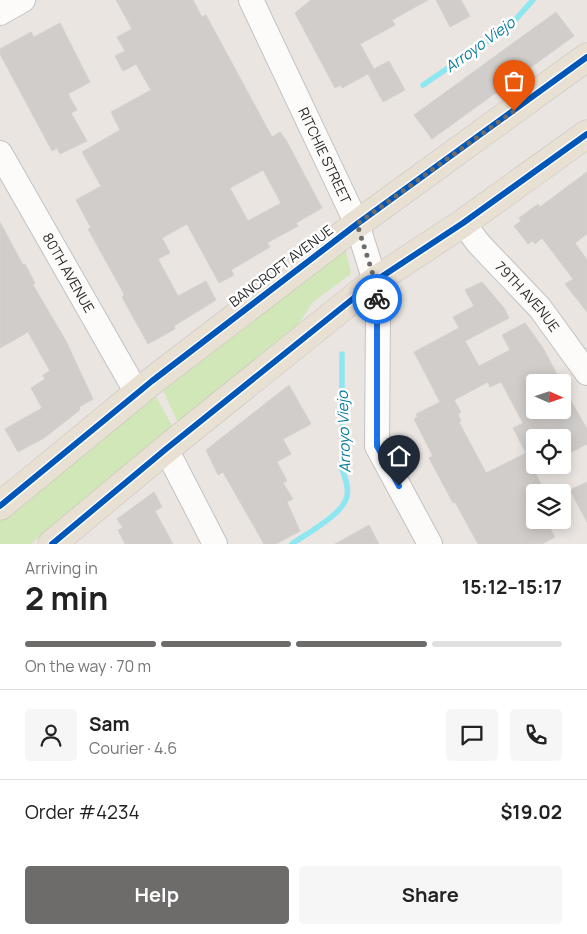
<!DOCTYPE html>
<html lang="en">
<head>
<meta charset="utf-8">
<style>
	:root { --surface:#fff; --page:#f6f6f6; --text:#222; --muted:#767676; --line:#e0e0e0; --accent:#6e6c6b }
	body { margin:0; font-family:Manrope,sans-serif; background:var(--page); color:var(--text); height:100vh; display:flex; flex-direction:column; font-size:19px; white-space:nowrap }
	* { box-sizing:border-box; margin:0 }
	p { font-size:16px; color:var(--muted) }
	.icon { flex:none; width:28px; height:28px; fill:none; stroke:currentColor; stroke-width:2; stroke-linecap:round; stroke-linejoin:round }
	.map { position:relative; height:544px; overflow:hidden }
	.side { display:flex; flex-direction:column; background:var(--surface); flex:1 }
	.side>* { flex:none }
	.needle { width:32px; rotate:93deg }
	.fabs { position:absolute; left:526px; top:374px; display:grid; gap:10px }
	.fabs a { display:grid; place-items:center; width:45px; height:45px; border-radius:5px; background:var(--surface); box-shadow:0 2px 12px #0003; font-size:25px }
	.pin { position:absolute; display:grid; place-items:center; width:42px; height:42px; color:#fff; margin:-51px -21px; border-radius:50% 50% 50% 0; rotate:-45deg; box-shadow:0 0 5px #0007 }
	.pin .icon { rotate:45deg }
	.courier { position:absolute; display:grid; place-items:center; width:50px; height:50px; margin:-25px; border:4px solid #1a73e8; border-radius:50%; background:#fff; color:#222; box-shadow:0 1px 6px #0007 }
	.overview em { font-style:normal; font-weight:700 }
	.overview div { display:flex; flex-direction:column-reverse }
	.overview { display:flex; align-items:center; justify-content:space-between; height:85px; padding:0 25px }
	h1 { font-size:32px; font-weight:700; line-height:38px }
	.bar { display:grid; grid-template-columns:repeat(4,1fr); gap:8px 5px; align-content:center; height:60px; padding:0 25px }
	.bar i { height:6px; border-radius:4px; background:var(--line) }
	.bar .current { background:var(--accent) }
	.bar p { grid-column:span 4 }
	.line { display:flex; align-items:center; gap:12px; padding:0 25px; border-top:1px solid var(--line) }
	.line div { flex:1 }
	.round { display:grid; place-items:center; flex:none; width:52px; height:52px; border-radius:5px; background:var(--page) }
	.action { display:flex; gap:10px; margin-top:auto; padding:10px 25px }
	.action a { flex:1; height:58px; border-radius:5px; background:var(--accent); color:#fff; font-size:20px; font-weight:700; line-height:58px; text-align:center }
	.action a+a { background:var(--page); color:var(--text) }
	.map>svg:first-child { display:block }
	.green { fill:#d2e7b7 }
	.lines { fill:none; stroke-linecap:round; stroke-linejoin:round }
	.stream { stroke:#8ee6f1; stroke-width:5.5 }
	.building { fill:#d0cdca; stroke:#d5d1cd; fill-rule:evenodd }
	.minor-casing { stroke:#c3c2c3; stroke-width:26 }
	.major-casing { stroke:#c5c3c2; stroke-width:29 }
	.minor { stroke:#fcfbfa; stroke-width:24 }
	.major { stroke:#e8e0d3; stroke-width:28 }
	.cycleway-casing { stroke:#fff; stroke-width:9 }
	.cycleway { stroke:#0057b8; stroke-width:6 }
	.done { stroke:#6e6c6b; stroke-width:5; stroke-dasharray:0 9 }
	.route { stroke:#1a73e8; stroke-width:6 }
	.labels { text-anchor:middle; stroke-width:5; stroke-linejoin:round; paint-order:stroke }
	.street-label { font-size:14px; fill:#2b2b2b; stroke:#fff }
	.water-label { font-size:15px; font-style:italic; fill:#047c9a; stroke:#fff }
</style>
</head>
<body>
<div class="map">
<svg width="587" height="544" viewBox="0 0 587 544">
	<rect width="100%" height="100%" fill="#eae5e1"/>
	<path class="green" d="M345,246L351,274L313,302L296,328L178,423L161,386Z
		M154,393L173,427L31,544H0V521Z"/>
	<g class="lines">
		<path class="stream" d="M423,85L510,26L533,0
			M292,544C307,533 343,515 347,496C349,487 345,478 342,469V354"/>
	</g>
	<path class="building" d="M116,0H193L202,17L206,15L272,137L280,132L286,140L322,208L296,223L298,226L267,243L270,247L231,270L234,275L219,283L187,224L162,238L170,253L158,259L178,296L206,281L216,300L174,326L175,329L148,344L122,297L124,296L123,292L88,229L91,228L76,200L101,186L82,152L120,130L111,112L151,90L136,64L123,71L115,56L125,51L117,37L132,29ZM263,170L281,203L248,221L230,188Z
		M311,0H428L392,20L395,25L360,44L374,69L389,61L405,90L383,102L368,74L342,88L341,85L335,88L295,13Z
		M436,0H461L470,16L450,27Z
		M556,12L574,36L432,139L414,115Z
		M60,23L90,82L68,94L77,110L71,113L87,141L60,154L57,148L52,151L0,54V49L31,32L34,37Z
		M587,172V234L575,243L587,260V312L565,284L573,279L542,238L535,244L532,241L528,244L514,226L521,221L519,218L538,204L540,207Z
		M0,222L23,265L25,264L35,283L33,285L66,341L93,399L79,407L80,410L44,438L18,452L5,429L42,408L31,388L45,379L43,375L50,371L28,332L0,348Z
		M482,282L504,308L509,318L465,341L479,366L510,350L502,335L525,323L543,348L561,382H535V410H562V385L587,429V444L562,457V438H535V465H547L535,472L545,492H531L535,500V520H545L555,537L542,544H478L455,502L453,503L429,458L433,456L414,419L418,417L416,414L440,402L414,352L459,328L453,317L474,306L465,290ZM488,382L490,387L501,382L523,423L513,428L526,453L486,473L459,422L461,421L458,414L461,412L454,400Z
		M289,385L311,424L283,439L291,454L277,462L287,481L283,483L293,499L287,502L300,531L276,544H264L223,472L218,475L206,450Z
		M587,482V522L570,490Z
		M154,492L162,507L155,511L173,544H125L118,530L123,528L117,519Z
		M369,525L379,544H335Z"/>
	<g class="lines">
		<g class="minor-casing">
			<g id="minor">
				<path id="s1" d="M251,0L357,224L375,281L378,313L377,446L430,544"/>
				<path d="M0,13L23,0"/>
				<path id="s2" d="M0,153L137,393"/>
				<path id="s3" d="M463,223L479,244L540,308L587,373"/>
				<path d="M166,449L215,544"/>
			</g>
		</g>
		<g class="major-casing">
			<path id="major" d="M0,506L152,381L357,224L587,57
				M52,544L166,449L375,281L463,223L587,134"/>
		</g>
		<use href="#minor" class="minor"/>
		<use href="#major" class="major"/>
		<g class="cycleway-casing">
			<path id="cycleway" d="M0,506L152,381L357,224L587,57
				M52,544L166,449L375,281L463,223L587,134"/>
		</g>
		<use href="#cycleway" class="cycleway"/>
	</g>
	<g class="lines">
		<path class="done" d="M377,299L375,281L357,224L514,111"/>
		<path class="route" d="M377,299V446L399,486"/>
	</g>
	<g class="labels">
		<g class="street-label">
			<text dy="5" stroke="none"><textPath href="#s1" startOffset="172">RITCHIE STREET</textPath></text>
			<text transform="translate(281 266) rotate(-37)" y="5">BANCROFT AVENUE</text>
			<text dy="5" stroke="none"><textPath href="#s2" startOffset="138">80TH AVENUE</textPath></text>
			<text dy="5" stroke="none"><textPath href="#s3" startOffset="98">79TH AVENUE</textPath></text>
		</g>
		<g class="water-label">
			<text transform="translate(480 45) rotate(-36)" y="5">Arroyo Viejo</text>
			<text transform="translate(344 432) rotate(-92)" y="5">Arroyo Viejo</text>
		</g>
	</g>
</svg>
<div class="fabs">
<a><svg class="needle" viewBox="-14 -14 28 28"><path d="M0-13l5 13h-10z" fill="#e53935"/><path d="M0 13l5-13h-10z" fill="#767676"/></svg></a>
<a><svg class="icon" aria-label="locate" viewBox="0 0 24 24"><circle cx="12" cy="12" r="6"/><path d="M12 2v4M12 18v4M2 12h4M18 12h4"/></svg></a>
<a><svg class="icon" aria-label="layers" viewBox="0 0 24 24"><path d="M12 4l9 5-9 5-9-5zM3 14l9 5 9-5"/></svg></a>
</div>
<div class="pin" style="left:514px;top:111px;background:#ea580c"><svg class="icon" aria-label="bag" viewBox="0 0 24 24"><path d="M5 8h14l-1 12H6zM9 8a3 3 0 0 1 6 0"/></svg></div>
<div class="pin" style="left:399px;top:486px;background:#1f2937"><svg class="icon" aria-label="home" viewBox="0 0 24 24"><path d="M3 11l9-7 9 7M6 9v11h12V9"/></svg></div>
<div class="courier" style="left:377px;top:299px"><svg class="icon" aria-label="bike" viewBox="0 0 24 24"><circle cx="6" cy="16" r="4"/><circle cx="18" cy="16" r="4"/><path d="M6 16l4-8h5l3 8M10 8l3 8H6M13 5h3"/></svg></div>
</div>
<section class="side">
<div class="overview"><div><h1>2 min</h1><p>Arriving in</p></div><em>15:12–15:17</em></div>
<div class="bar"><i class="current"></i><i class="current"></i><i class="current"></i><i></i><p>On the way · 70 m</p></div>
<div class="line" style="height:90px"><a class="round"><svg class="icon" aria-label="person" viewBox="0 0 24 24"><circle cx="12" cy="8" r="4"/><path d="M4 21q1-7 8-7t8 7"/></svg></a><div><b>Sam</b><p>Courier · 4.6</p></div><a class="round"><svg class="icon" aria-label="chat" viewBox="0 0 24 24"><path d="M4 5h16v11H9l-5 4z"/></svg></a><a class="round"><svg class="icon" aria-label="phone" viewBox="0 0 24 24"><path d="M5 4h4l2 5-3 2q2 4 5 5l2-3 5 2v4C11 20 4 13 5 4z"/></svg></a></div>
<div class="line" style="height:65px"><div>Order #4234</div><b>$19.02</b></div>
<div class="action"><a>Help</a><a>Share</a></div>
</section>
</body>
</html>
